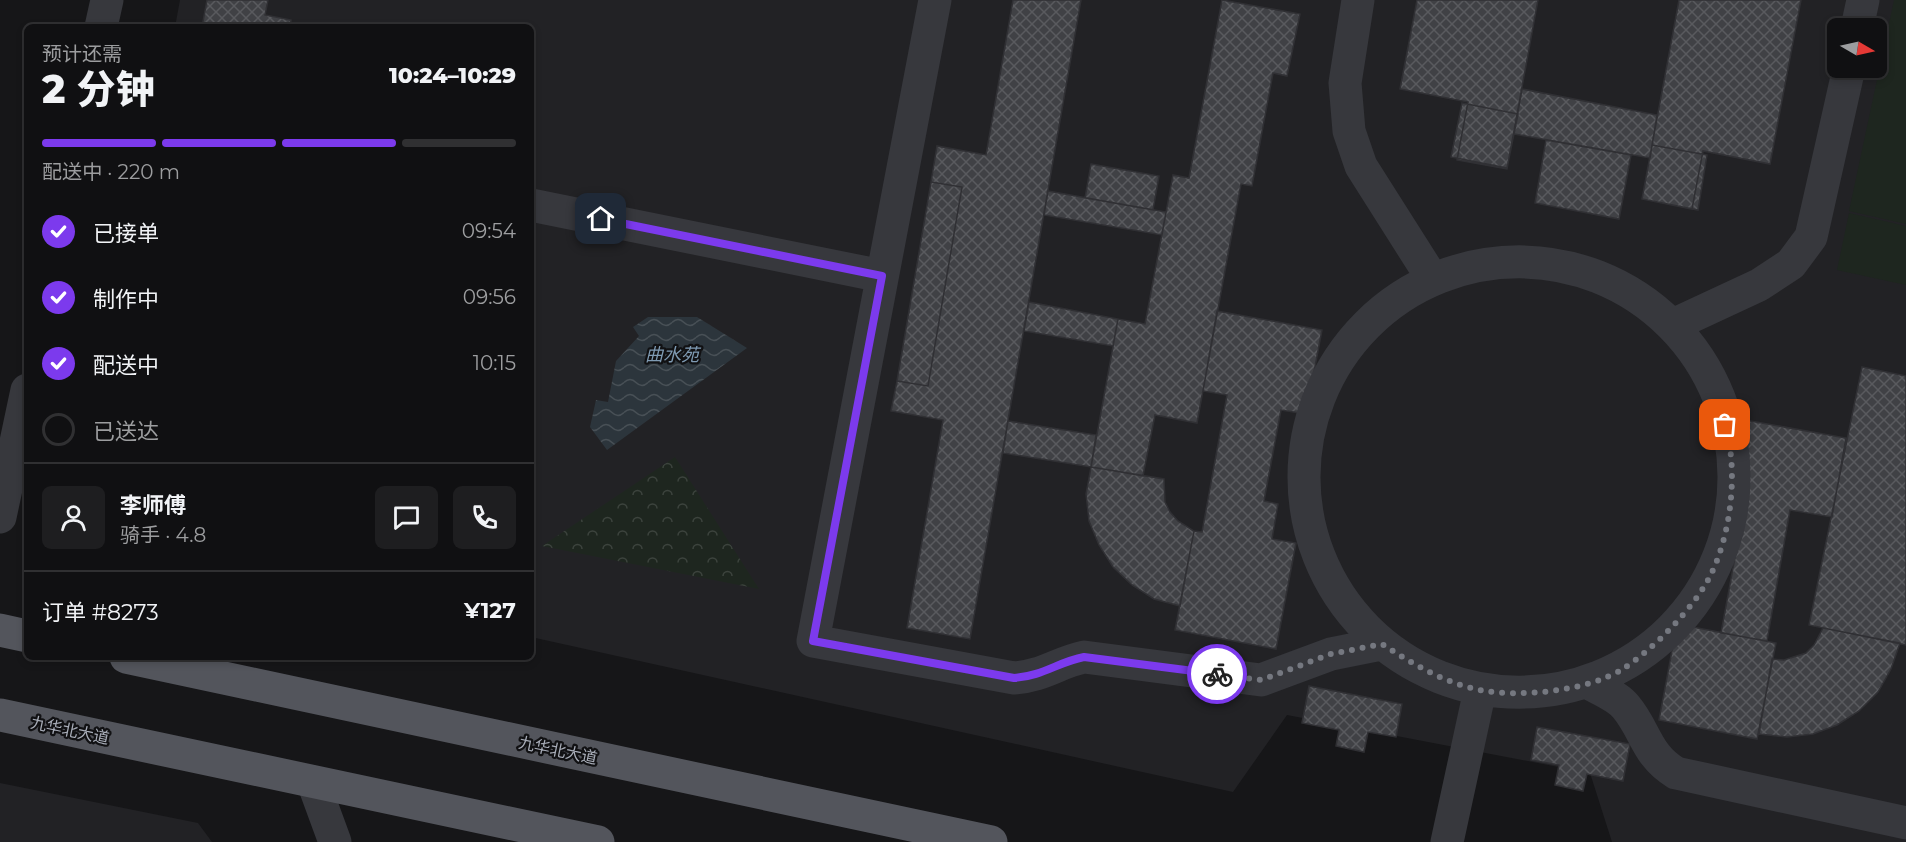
<!DOCTYPE html>
<html lang="zh">
<head>
<meta charset="utf-8">
<style>
	:root { --surface:#101012; --page:#1e1e20; --text:#f1f3f6; --muted:#9c9d9f; --line:#303032; --accent:#7c3aed }
	body { margin:0; font-family:Montserrat,"Noto Sans SC",sans-serif; background:var(--page); color:var(--text); height:100vh; display:flex; flex-direction:column; font-size:22px; white-space:nowrap }
	* { box-sizing:border-box; margin:0 }
	p { font-size:20px; color:var(--muted) }
	.icon { flex:none; width:33px; height:33px; fill:none; stroke:currentColor; stroke-width:2; stroke-linecap:round; stroke-linejoin:round }
	.map { position:relative; flex:1; overflow:hidden }
	.drawer { position:absolute; left:24px; top:24px; width:510px; height:636px; display:flex; flex-direction:column; background:var(--surface); border-radius:9px; box-shadow:0 3px 9px #0003,0 0 0 2px var(--line) }
	.drawer>* { flex:none }
	.needle { width:39px; rotate:99deg }
	.controls { position:absolute; left:1827px; top:18px; display:grid; gap:12px }
	.controls a { display:grid; place-items:center; width:60px; height:60px; border-radius:9px; background:var(--surface); box-shadow:0 3px 9px #0003,0 0 0 2px var(--line); font-size:30px }
	.pin { position:absolute; display:grid; place-items:center; width:51px; height:51px; color:#fff; margin:-26px; border-radius:12px; box-shadow:0 3px 9px #0006 }
	.courier { position:absolute; display:grid; place-items:center; width:60px; height:60px; margin:-30px; border:4px solid #7c3aed; border-radius:50%; background:#fff; color:#222; box-shadow:0 2px 8px #0007 }
	.head em { font-style:normal; font-weight:800 }
	.head div { display:flex; flex-direction:column-reverse }
	.head { display:flex; align-items:center; justify-content:space-between; height:102px; padding:0 18px }
	h1 { font-size:39px; font-weight:800; line-height:45px }
	.bar { display:grid; grid-template-columns:repeat(4,1fr); gap:9px 6px; align-content:center; height:72px; padding:0 18px }
	.bar i { height:8px; border-radius:4px; background:var(--line) }
	.bar .active { background:var(--accent) }
	.bar p { grid-column:span 4 }
	.line { display:flex; align-items:center; gap:15px; padding:0 18px; border-top:2px solid var(--line) }
	.line div { flex:1 }
	.round { display:grid; place-items:center; flex:none; width:63px; height:63px; border-radius:9px; background:var(--page) }
	ol { padding:0 18px; list-style:none }
	li { display:flex; align-items:center; gap:18px; height:66px }
	li p { margin-inline-start:auto }
	li .icon { padding:6px; border-radius:50%; background:var(--accent); color:#fff; stroke-width:4 }
	li:last-child { color:var(--muted) }
	li i { width:33px; height:33px; border:3px solid var(--line); border-radius:50% }
	.map>svg:first-child { display:block }
	.built { fill:#222225; fill-rule:evenodd }
	.park { fill:url(#park-crowns) }
	.garden { fill:#1e261f }
	.water { fill:url(#water-waves) }
	.building { fill:url(#building-cross-hatch); stroke:#303034; stroke-width:1.5 }
	.lines { fill:none; stroke-linecap:round; stroke-linejoin:round }
	.minor { stroke:#37383d; stroke-width:33 }
	.major { stroke:#53555c; stroke-width:33 }
	.done { stroke:#757880; stroke-width:6; stroke-dasharray:0 10.8 }
	.route { stroke:#7c3aed; stroke-width:8 }
	.labels { text-anchor:middle; stroke-width:4.5; stroke-linejoin:round; paint-order:stroke }
	.street-label { font-size:16px; fill:#a8adb8; stroke:#111113 }
	.water-label { font-size:18px; font-style:italic; fill:#7f9bb3; stroke:#111113 }
</style>
</head>
<body>
<div class="map">
<svg width="1906" height="842" viewBox="0 0 1906 842">
	<defs>
		<pattern id="park-crowns" width="20" height="18" patternUnits="userSpaceOnUse" patternTransform="scale(1.5)"><rect width="20" height="18" fill="#1e261f"/><path d="M2 6a3 3 0 1 1 6 0M12 15a3 3 0 1 1 6 0" fill="none" stroke="#3c433d"/></pattern>
		<pattern id="water-waves" width="16" height="10" patternUnits="userSpaceOnUse" patternTransform="scale(1.5)"><rect width="16" height="10" fill="#2c353c"/><path d="M0 5q4-4 8 0t8 0" fill="none" stroke="#485056"/></pattern>
		<pattern id="building-cross-hatch" width="8" height="8" patternUnits="userSpaceOnUse" patternTransform="scale(1.5)"><rect width="8" height="8" fill="#404145"/><path d="M0 0l8 8M0 8l8-8" fill="none" stroke="#595a5e"/></pattern>
	</defs>
	<rect width="100%" height="100%" fill="#161618"/>
	<path class="built" d="M180,0H1906V842H1612L1590,773L1287,715L1233,792L531,637V27H175ZM1838,28H1876V68H1838Z
		M0,783L198,823L212,842H0Z"/>
	<path class="park" d="M675,457L759,589L542,546Z"/>
	<path class="garden" d="M1894,0H1906V224L1849,211Z
		M1849,213L1906,226V285L1837,270Z"/>
	<path class="water" d="M648,317H697L747,348L607,450L590,427L596,400L608,402L616,361L639,336L633,327Z"/>
	<path class="building" d="M207,0H268L265,15L291,20L290,27H202Z
		M1013,0H1081L970,639L907,628L943,420L891,411L897,381L928,386L962,187L931,182L937,146L986,155Z
		M1222,0L1300,14L1287,76L1273,73L1252,186L1241,184L1197,423L1155,415L1143,476L1091,467L1118,319L1145,324L1173,175L1189,178Z
		M1417,0H1538L1507,169L1457,160L1468,102L1400,89Z
		M1679,0H1801L1770,164L1703,151L1692,209L1642,199Z
		M1522,89L1657,115L1650,158L1514,134Z
		M1462,103L1518,114L1507,168L1451,157Z
		M1546,140L1631,155L1619,219L1535,203Z
		M1652,145L1707,155L1698,210L1642,199Z
		M1091,164L1159,176L1153,210L1085,198Z
		M931,182L962,187L928,386L897,381Z
		M1048,191L1166,212L1162,235L1044,215Z
		M1029,302L1118,319L1113,346L1024,331Z
		M1217,311L1322,330L1306,414L1281,410L1264,501L1278,504L1272,539L1296,543L1276,649L1175,630L1194,531L1202,532L1227,395L1203,391Z
		M1862,367L1906,376V645L1809,625Z
		M1745,420L1846,438L1832,517L1790,510L1767,641L1721,633L1745,503L1731,500Z
		M1008,421L1096,435L1091,467L1003,453Z
		M1091,467L1164,479L1165,502L1170,512L1178,521L1194,531L1180,606L1154,599L1132,585L1113,567L1099,545L1089,521L1086,494Z
		M1677,624L1776,643L1757,739L1659,720Z
		M1823,628L1900,643L1891,669L1878,692L1859,711L1837,725L1813,734L1787,737L1759,734L1772,659L1784,660L1806,653L1814,645Z
		M1309,686L1402,704L1396,737L1368,732L1364,752L1336,746L1339,730L1302,723Z
		M1537,727L1630,744L1623,781L1587,774L1583,791L1555,785L1559,765L1531,760Z"/>
	<g class="lines">
		<path class="minor" d="M935,0L813,641L1014,678C1043,676 1057,663 1084,657L1261,680L1331,654L1381,644
			M1358,0L1345,83L1349,131L1361,166L1432,278
			M101,27L107,0
			M1857,28L1863,0
			M531,205L882,276
			M1304 477a215 215 0 1 1 430 0a215 215 0 1 1-430 0Z
			M1673,325L1759,285L1791,264L1811,237L1849,68
			M0,517L27,390
			M1591,684C1602,691 1617,696 1626,707C1646,731 1646,755 1676,773L1906,823
			M313,782L335,842
			M1447,842L1480,690"/>
		<path class="major" d="M0,630L27,636
			M126,657L991,842
			M0,715L598,842"/>
	</g>
	<g class="lines">
		<path class="done" d="M1217,674L1261,680L1331,654L1382,644C1413,664 1444,683 1480,690C1521,698 1587,691 1623,669C1652,650 1691,611 1708,580C1731,538 1739,471 1725,425"/>
		<path class="route" d="M601,219L882,276L813,641L1014,678C1043,676 1058,662 1084,657L1217,674"/>
	</g>
	<g class="labels">
		<g class="street-label">
			<text transform="translate(70 730) rotate(12)" y="6">九华北大道</text>
			<text transform="translate(558 750) rotate(12)" y="6">九华北大道</text>
		</g>
		<g class="water-label">
			<text x="672" y="361">曲水苑</text>
		</g>
	</g>
</svg>
<div class="controls">
<a><svg class="needle" viewBox="-14 -14 28 28"><path d="M0-13l5 13h-10z" fill="#e53935"/><path d="M0 13l5-13h-10z" fill="#9c9d9f"/></svg></a>
</div>
<div class="pin" style="left:1725px;top:425px;background:#ea580c"><svg class="icon" aria-label="bag" viewBox="0 0 24 24"><path d="M5 8h14l-1 12H6zM9 8a3 3 0 0 1 6 0"/></svg></div>
<div class="pin" style="left:601px;top:219px;background:#1f2937"><svg class="icon" aria-label="home" viewBox="0 0 24 24"><path d="M3 11l9-7 9 7M6 9v11h12V9"/></svg></div>
<div class="courier" style="left:1217px;top:674px"><svg class="icon" aria-label="bike" viewBox="0 0 24 24"><circle cx="6" cy="16" r="4"/><circle cx="18" cy="16" r="4"/><path d="M6 16l4-8h5l3 8M10 8l3 8H6M13 5h3"/></svg></div>
<section class="drawer">
<div class="head"><div><h1>2 分钟</h1><p>预计还需</p></div><em>10:24–10:29</em></div>
<div class="bar"><i class="active"></i><i class="active"></i><i class="active"></i><i></i><p>配送中 · 220 m</p></div>
<ol>
<li><svg class="icon" aria-label="check" viewBox="0 0 24 24"><path d="M5 12l5 5 9-10"/></svg>已接单<p>09:54</p></li>
<li><svg class="icon" aria-label="check" viewBox="0 0 24 24"><path d="M5 12l5 5 9-10"/></svg>制作中<p>09:56</p></li>
<li><svg class="icon" aria-label="check" viewBox="0 0 24 24"><path d="M5 12l5 5 9-10"/></svg>配送中<p>10:15</p></li>
<li><i></i>已送达</li>
</ol>
<div class="line" style="height:108px"><a class="round"><svg class="icon" aria-label="person" viewBox="0 0 24 24"><circle cx="12" cy="8" r="4"/><path d="M4 21q1-7 8-7t8 7"/></svg></a><div><b>李师傅</b><p>骑手 · 4.8</p></div><a class="round"><svg class="icon" aria-label="chat" viewBox="0 0 24 24"><path d="M4 5h16v11H9l-5 4z"/></svg></a><a class="round"><svg class="icon" aria-label="phone" viewBox="0 0 24 24"><path d="M5 4h4l2 5-3 2q2 4 5 5l2-3 5 2v4C11 20 4 13 5 4z"/></svg></a></div>
<div class="line" style="height:78px"><div>订单 #8273</div><b>¥127</b></div>
</section>
</div>
</body>
</html>
